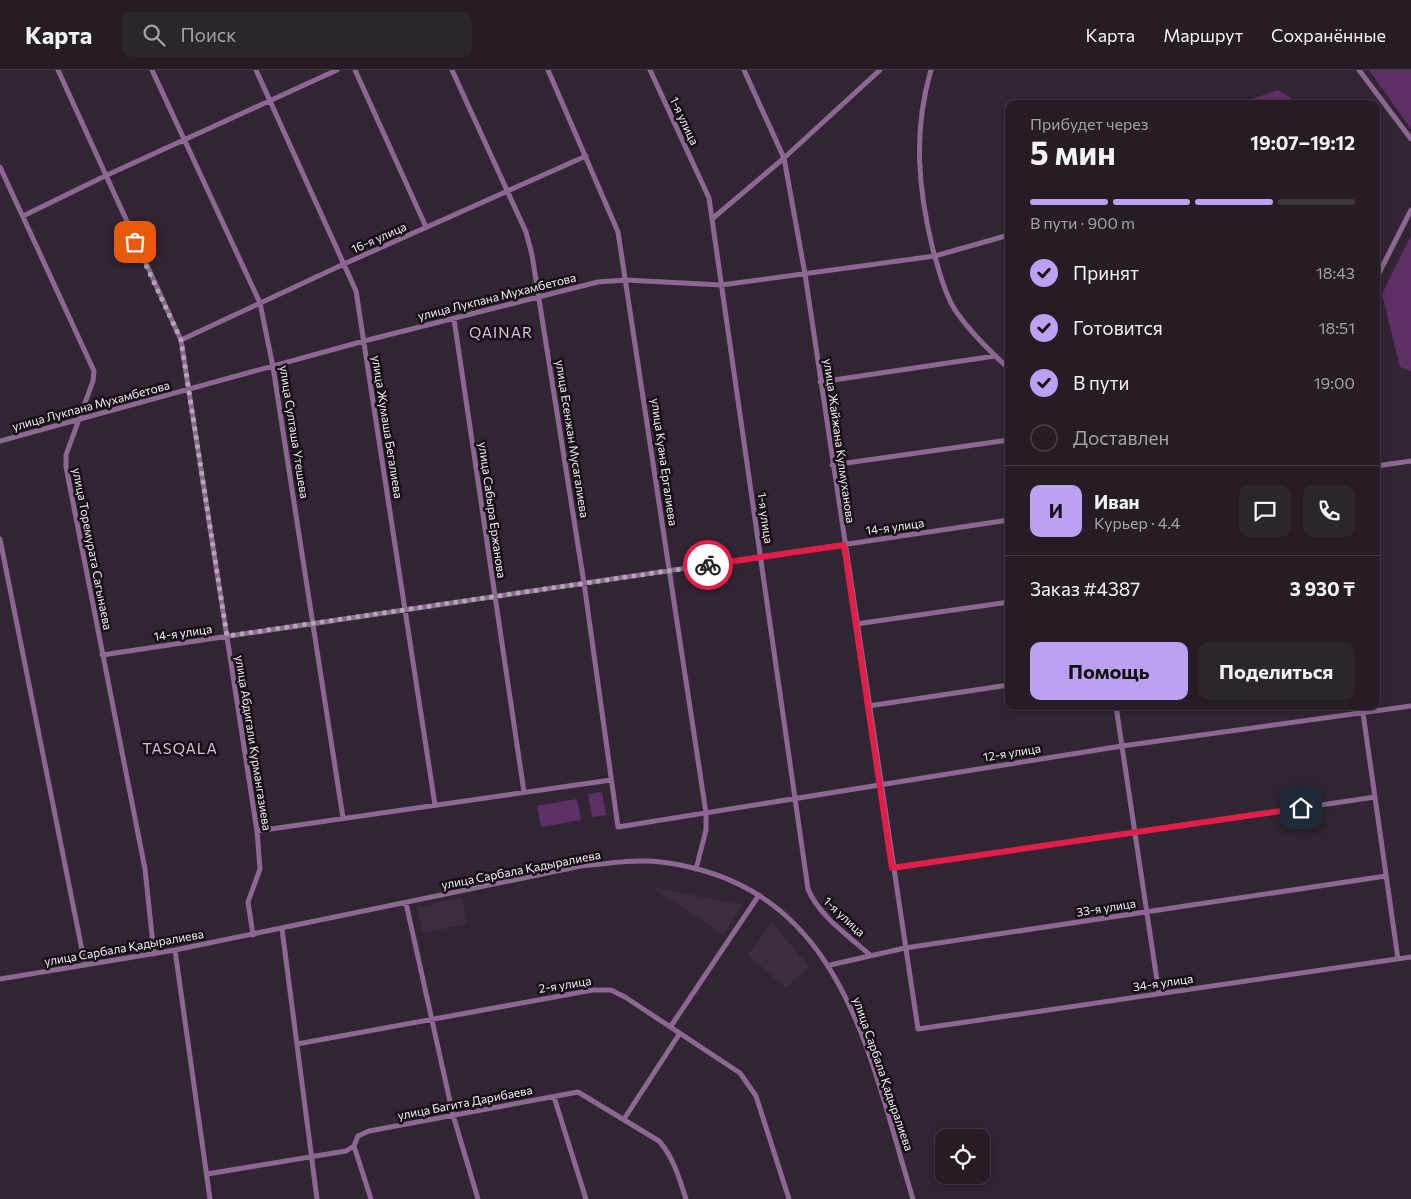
<!DOCTYPE html>
<html lang="ru">
<meta charset="utf-8">
<style>
:root{--surface:#251c26;--page:#2d252e;--text:#f1f3f6;--muted:#a3a1a7;--line:#423a43;--accent:#bca0f2}
body{margin:0;font-family:Commissioner,sans-serif;background:var(--page);color:var(--text);height:100vh;display:flex;flex-direction:column;font-size:19px;white-space:nowrap}
*{box-sizing:border-box;margin:0}
p{font-size:16px;color:var(--muted)}
.icon{flex:none;width:28px;height:28px;fill:none;stroke:currentColor;stroke-width:2;stroke-linecap:round;stroke-linejoin:round}
.map{position:relative;flex:1;overflow:hidden}
.panel{position:absolute;left:1005px;top:30px;width:375px;height:610px;display:flex;flex-direction:column;background:var(--surface);border-radius:10px;box-shadow:0 2px 8px #0003,0 0 0 1px var(--line)}
.panel>*{flex:none}
.buttons{position:absolute;left:935px;top:1059px;display:grid;gap:10px}
.buttons a{display:grid;place-items:center;width:55px;height:55px;border-radius:10px;background:var(--surface);box-shadow:0 2px 8px #0003,0 0 0 1px var(--line);font-size:25px}
.pin{position:absolute;display:grid;place-items:center;width:42px;height:42px;color:#fff;margin:-21px;border-radius:10px;box-shadow:0 2px 8px #0006}
.courier{position:absolute;display:grid;place-items:center;width:50px;height:50px;margin:-25px;border:4px solid #e11d48;border-radius:50%;background:#fff;color:#222;box-shadow:0 1px 6px #0007}
.summary em{font-style:normal;font-weight:700}
.summary div{display:flex;flex-direction:column-reverse}
.summary{display:flex;align-items:center;justify-content:space-between;height:85px;padding:0 25px}
h1{font-size:32px;font-weight:700;line-height:38px}
.bar{display:grid;grid-template-columns:repeat(4,1fr);gap:8px 5px;align-content:center;height:60px;padding:0 25px}
.bar i{height:6px;border-radius:4px;background:var(--line)}
.bar .active{background:var(--accent)}
.bar p{grid-column:span 4}
.line{display:flex;align-items:center;gap:12px;padding:0 25px;border-top:1px solid var(--line)}
.line div{flex:1}
.round{display:grid;place-items:center;flex:none;width:52px;height:52px;border-radius:10px;background:var(--page)}
ol{padding:0 25px;list-style:none}
li{display:flex;align-items:center;gap:15px;height:55px}
li p{margin-inline-start:auto}
li .icon{padding:5px;border-radius:50%;background:var(--accent);color:#111;stroke-width:4}
li:last-child{color:var(--muted)}
li i{width:28px;height:28px;border:2px solid var(--line);border-radius:50%}
.cta{display:flex;gap:10px;margin-top:auto;padding:10px 25px}
.cta a{flex:1;height:58px;border-radius:10px;background:var(--accent);color:#111;font-size:20px;font-weight:700;line-height:58px;text-align:center}
.cta a+a{background:var(--page);color:var(--text)}
header{display:flex;align-items:center;gap:30px;box-sizing:border-box;height:70px;padding:0 25px;background:var(--surface);border-bottom:1px solid var(--line)}
header strong{font-size:24px}
nav{display:flex;gap:28px;margin-inline-start:auto;font-size:18px}
.search{width:350px;height:45px;background:var(--page);display:flex;align-items:center;gap:12px;box-sizing:border-box;padding:0 18px;border-radius:10px;color:var(--muted);font-size:19px}
.map>svg:first-child{display:block}
.built{fill:#3d2c3f}
.green{fill:#5e2f66}
.lines{fill:none;stroke-linecap:round;stroke-linejoin:round}
.minor{stroke:#8b6791;stroke-width:5}
.done{stroke:#b0a7b2;stroke-width:5;stroke-dasharray:0 9}
.route{stroke:#e11d48;stroke-width:6}
.labels{text-anchor:middle;stroke-width:5;stroke-linejoin:round;paint-order:stroke}
.street-label{font-size:12px;fill:#f5edf6;stroke:#161016}
.quarter-label{font-size:15px;letter-spacing:1px;fill:#d4c4d6;stroke:#161016}
</style>
<header>
<strong>Карта</strong>
<div class="search"><svg class="icon" aria-label="search" viewBox="0 0 24 24"><circle cx="10" cy="10" r="6"/><path d="M15 15l6 6"/></svg>Поиск</div>
<nav><a>Карта</a><a>Маршрут</a><a>Сохранённые</a></nav>
</header>
<div class="map">
<svg width="1411" height="1129" viewBox="0 0 1411 1129">
<rect width="100%" height="100%" fill="#312533"/>
<!-- built -->
<path class="built" d="M 652,817 L 742,835 L 724,865 Z
M 462,828 L 467,854 L 423,863 L 417,837 Z
M 772,852 L 809,897 L 786,918 L 748,885 Z"/>
<!-- green -->
<path class="green" d="M 1369,0 L 1411,0 L 1411,59 Z
M 1278,20 L 1300,34 L 1238,34 Z
M 1411,166 L 1411,301 L 1400,297 L 1382,224 Z
M 602,722 L 606,745 L 592,747 L 588,724 Z
M 577,729 L 581,750 L 541,757 L 537,736 Z"/>
<g class="lines">
<!-- minor -->
<path class="minor" d="M 58,0 L 181,270 L 257,761 L 260,799 L 248,832 L 253,865
M 152,0 L 260,233 L 273,297 L 343,748
M 256,0 L 356,221 L 435,735
M 355,0 L 426,157
M 452,0 L 526,162 L 532,185 L 584,513 L 618,757 L 1122,676 L 1411,636
M 548,0 L 618,162 L 706,743 L 706,760 L 696,799
M 650,0 L 709,128 L 808,819 C 819,846 848,865 870,885
M 744,0 L 784,88 L 805,204 L 918,959 L 1411,887
M 931,0 C 913,61 918,119 933,180 C 939,200 944,222 955,240 C 970,262 990,281 1009,299
M 1359,0 L 1411,69
M 0,97 L 94,301 L 93,311 L 66,385 L 66,397 L 145,799 L 154,884
M 23,146 L 105,106 L 337,0
M 712,149 L 784,88 L 880,0
M 1376,209 L 1411,140
M 454,249 L 524,722
M 181,270 L 344,194 L 586,86
M 820,312 L 995,286
M 0,371 L 364,271 L 598,212 L 626,210 L 721,215 L 935,186 L 1009,165
M 832,395 L 1009,370
M 1376,396 L 1411,391
M 0,469 L 85,895
M 856,554 L 1009,532
M 102,585 L 1009,450
M 868,636 L 1009,615
M 1116,636 L 1159,924
M 1362,636 L 1398,889
M 257,761 L 611,710
M 892,798 L 1375,727
M 406,833 L 453,1045 L 478,1129
M 282,859 L 317,1129
M 175,880 L 210,1129
M 830,895 L 905,878 L 1386,806
M 0,909 L 175,880 L 581,796 C 608,794 634,789 661,792 C 844,815 868,983 913,1129
M 671,956 L 759,825
M 297,974 L 593,920 L 611,920 L 625,927 L 740,1003 L 756,1026 L 789,1129
M 554,1027 L 586,1129
M 624,1049 L 680,963
M 354,1076 L 371,1129
M 207,1104 L 346,1081 L 354,1076 L 358,1066 L 369,1061 L 578,1022 L 659,1071 C 674,1088 679,1108 686,1129"/>
</g>
<g class="lines">
<!-- done -->
<path class="done" d="M 135,172 L 181,270 L 227,566 L 708,495"/>
<!-- route -->
<path class="route" d="M 708,495 L 844,475 L 892,798 L 1301,738"/>
</g>
<g class="labels">
<!-- street labels -->
<g class="street-label">
<text transform="translate(684 51) rotate(65)" y="4">1-я улица</text>
<text transform="translate(379 168) rotate(-24)" y="4">16-я улица</text>
<text transform="translate(497 227) rotate(-14)" y="4">улица Лукпана Мухамбетова</text>
<text transform="translate(91 336) rotate(-15)" y="4">улица Лукпана Мухамбетова</text>
<text transform="translate(387 357) rotate(81)" y="4">улица Жумаша Бегалиева</text>
<text transform="translate(294 362) rotate(81)" y="4">улица Султаша Утешева</text>
<text transform="translate(572 369) rotate(81)" y="4">улица Есенжан Мусагалиева</text>
<text transform="translate(839 371) rotate(82)" y="4">улица Жайжана Кулмуханова</text>
<text transform="translate(664 392) rotate(82)" y="4">улица Куана Ергалиева</text>
<text transform="translate(492 440) rotate(82)" y="4">улица Сабыра Ержанова</text>
<text transform="translate(765 448) rotate(82)" y="4">1-я улица</text>
<text transform="translate(895 457) rotate(-8)" y="4">14-я улица</text>
<text transform="translate(92 479) rotate(79)" y="4">улица Торемурата Сагынаева</text>
<text transform="translate(183 563) rotate(-8)" y="4">14-я улица</text>
<text transform="translate(253 673) rotate(81)" y="4">улица Абдигали Курмангазиева</text>
<text transform="translate(1012 683) rotate(-9)" y="4">12-я улица</text>
<text transform="translate(521 800) rotate(-11)" y="4">улица Сарбала Қадыралиева</text>
<text transform="translate(1106 838) rotate(-9)" y="4">33-я улица</text>
<text transform="translate(844 847) rotate(43)" y="4">1-я улица</text>
<text transform="translate(124 878) rotate(-10)" y="4">улица Сарбала Қадыралиева</text>
<text transform="translate(1163 913) rotate(-8)" y="4">34-я улица</text>
<text transform="translate(565 915) rotate(-9)" y="4">2-я улица</text>
<text transform="translate(883 1004) rotate(71)" y="4">улица Сарбала Қадыралиева</text>
<text transform="translate(465 1033) rotate(-11)" y="4">улица Багита Дарибаева</text>
</g>
<!-- quarter labels -->
<g class="quarter-label">
<text x="501" y="268">QAINAR</text>
<text x="180" y="684">TASQALA</text>
</g>
</g>
</svg>
<div class="buttons">
<a><svg class="icon" aria-label="locate" viewBox="0 0 24 24"><circle cx="12" cy="12" r="6"/><path d="M12 2v4M12 18v4M2 12h4M18 12h4"/></svg></a>
</div>
<div class="pin" style="left:135px;top:172px;background:#ea580c"><svg class="icon" aria-label="bag" viewBox="0 0 24 24"><path d="M5 8h14l-1 12H6zM9 8a3 3 0 0 1 6 0"/></svg></div>
<div class="pin" style="left:1301px;top:738px;background:#1f2937"><svg class="icon" aria-label="home" viewBox="0 0 24 24"><path d="M3 11l9-7 9 7M6 9v11h12V9"/></svg></div>
<div class="courier" style="left:708px;top:495px"><svg class="icon" aria-label="bike" viewBox="0 0 24 24"><circle cx="6" cy="16" r="4"/><circle cx="18" cy="16" r="4"/><path d="M6 16l4-8h5l3 8M10 8l3 8H6M13 5h3"/></svg></div>
<section class="panel">
<div class="summary"><div><h1>5 мин</h1><p>Прибудет через</p></div><em>19:07–19:12</em></div>
<div class="bar"><i class="active"></i><i class="active"></i><i class="active"></i><i></i><p>В пути · 900 m</p></div>
<ol>
<li><svg class="icon" aria-label="check" viewBox="0 0 24 24"><path d="M5 12l5 5 9-10"/></svg>Принят<p>18:43</p></li>
<li><svg class="icon" aria-label="check" viewBox="0 0 24 24"><path d="M5 12l5 5 9-10"/></svg>Готовится<p>18:51</p></li>
<li><svg class="icon" aria-label="check" viewBox="0 0 24 24"><path d="M5 12l5 5 9-10"/></svg>В пути<p>19:00</p></li>
<li><i></i>Доставлен</li>
</ol>
<div class="line" style="height:90px"><b class="round" style="background:var(--accent);color:#111">И</b><div><b>Иван</b><p>Курьер · 4.4</p></div><a class="round"><svg class="icon" aria-label="chat" viewBox="0 0 24 24"><path d="M4 5h16v11H9l-5 4z"/></svg></a><a class="round"><svg class="icon" aria-label="phone" viewBox="0 0 24 24"><path d="M5 4h4l2 5-3 2q2 4 5 5l2-3 5 2v4C11 20 4 13 5 4z"/></svg></a></div>
<div class="line" style="height:65px"><div>Заказ #4387</div><b>3 930 ₸</b></div>
<div class="cta"><a>Помощь</a><a>Поделиться</a></div>
</section>
</div>
